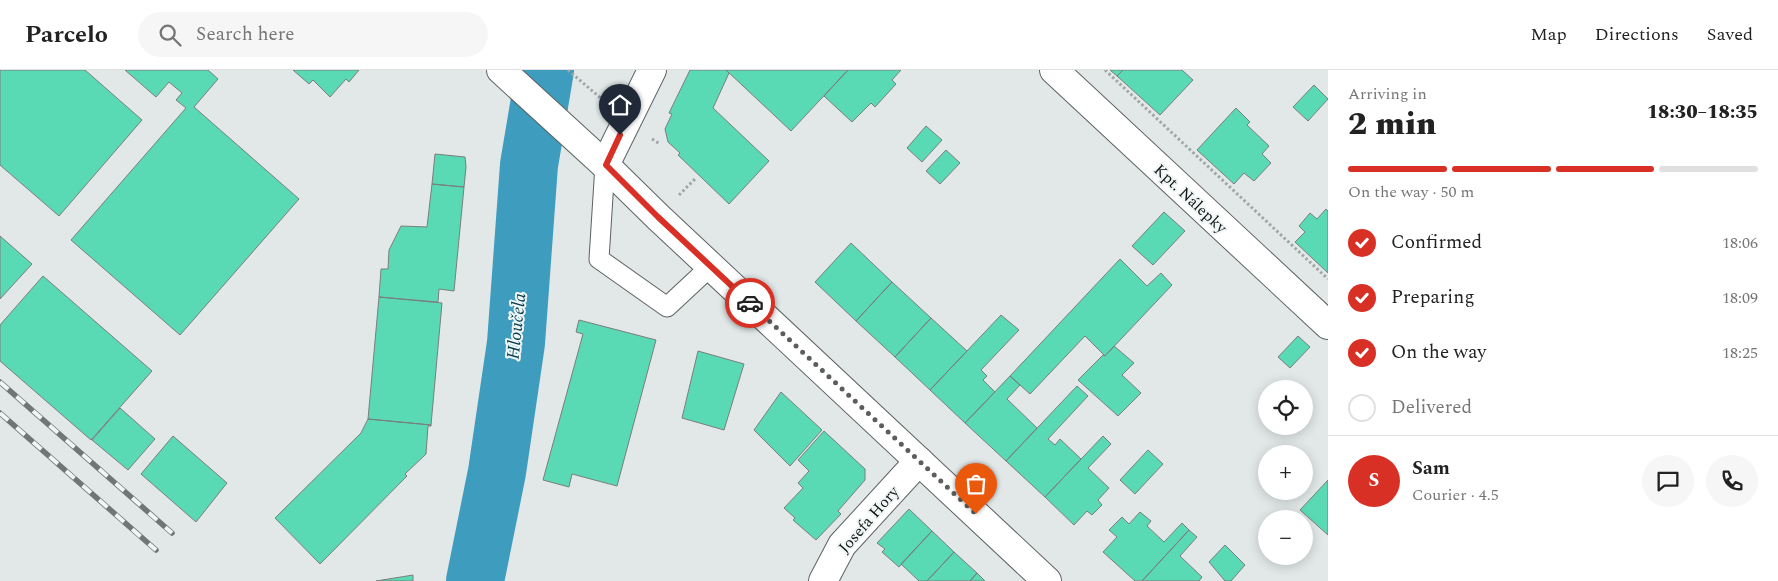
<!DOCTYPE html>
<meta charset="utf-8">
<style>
:root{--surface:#fff;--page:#f6f6f6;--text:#222;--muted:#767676;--line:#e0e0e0;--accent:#d93025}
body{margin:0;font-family:Spectral,serif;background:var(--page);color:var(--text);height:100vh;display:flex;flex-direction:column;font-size:19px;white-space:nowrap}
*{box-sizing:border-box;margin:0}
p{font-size:16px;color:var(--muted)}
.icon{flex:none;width:28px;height:28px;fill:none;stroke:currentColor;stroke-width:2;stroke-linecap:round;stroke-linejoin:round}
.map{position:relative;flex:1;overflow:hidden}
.details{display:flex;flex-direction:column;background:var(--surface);width:450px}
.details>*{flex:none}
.buttons{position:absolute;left:1258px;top:310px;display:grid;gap:10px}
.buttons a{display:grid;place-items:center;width:55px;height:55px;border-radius:50%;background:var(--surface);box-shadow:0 2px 12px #0003;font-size:25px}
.pin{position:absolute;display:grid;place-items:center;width:42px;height:42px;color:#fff;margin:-51px -21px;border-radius:50% 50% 50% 0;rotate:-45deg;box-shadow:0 0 5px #0007}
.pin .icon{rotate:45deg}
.courier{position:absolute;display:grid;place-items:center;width:50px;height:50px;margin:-25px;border:4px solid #d93025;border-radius:50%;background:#fff;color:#222;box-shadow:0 1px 6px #0007}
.overview em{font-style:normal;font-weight:800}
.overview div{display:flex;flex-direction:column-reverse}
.overview{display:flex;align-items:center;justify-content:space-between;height:85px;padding:0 20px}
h1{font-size:32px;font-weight:800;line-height:38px}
.bar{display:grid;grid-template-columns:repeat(4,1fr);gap:8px 5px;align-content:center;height:60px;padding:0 20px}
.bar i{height:6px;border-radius:4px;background:var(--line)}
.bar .current{background:var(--accent)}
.bar p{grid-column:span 4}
.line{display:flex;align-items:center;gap:12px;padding:0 20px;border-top:1px solid var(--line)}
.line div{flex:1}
.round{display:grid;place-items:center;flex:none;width:52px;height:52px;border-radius:26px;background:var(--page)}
ol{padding:0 20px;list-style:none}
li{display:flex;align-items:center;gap:15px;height:55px}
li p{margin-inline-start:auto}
li .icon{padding:5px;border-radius:50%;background:var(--accent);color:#fff;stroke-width:4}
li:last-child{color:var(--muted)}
li i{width:28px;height:28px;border:2px solid var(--line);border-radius:50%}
header{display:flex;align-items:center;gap:30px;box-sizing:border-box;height:70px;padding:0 25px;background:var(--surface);border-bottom:1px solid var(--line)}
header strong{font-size:24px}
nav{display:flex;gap:28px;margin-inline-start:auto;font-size:18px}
.search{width:350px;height:45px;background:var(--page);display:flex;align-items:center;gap:12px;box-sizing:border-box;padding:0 18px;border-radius:28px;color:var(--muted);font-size:19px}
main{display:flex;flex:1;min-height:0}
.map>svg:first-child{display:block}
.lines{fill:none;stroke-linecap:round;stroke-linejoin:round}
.river{stroke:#3e9cbf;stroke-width:58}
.building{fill:#5adab4;stroke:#797e7c}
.lane-casing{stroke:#5d6261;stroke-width:21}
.street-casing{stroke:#5d6261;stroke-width:30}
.secondary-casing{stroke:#5d6261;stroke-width:30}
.path{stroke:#a0a5a5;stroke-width:3;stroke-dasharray:2.5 2.5;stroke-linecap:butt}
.lane{stroke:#fff;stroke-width:19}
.street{stroke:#fff;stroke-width:28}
.secondary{stroke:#fff;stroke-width:28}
.rail-casing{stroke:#717575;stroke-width:5.5}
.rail{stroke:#f0f6f5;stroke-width:4;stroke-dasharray:11;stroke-linecap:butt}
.done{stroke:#5b5e5e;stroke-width:5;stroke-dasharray:0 9}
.route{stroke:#d93025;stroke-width:6}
.labels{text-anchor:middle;stroke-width:4;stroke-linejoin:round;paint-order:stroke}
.street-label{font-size:16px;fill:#121414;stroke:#f0f6f5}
.water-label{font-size:18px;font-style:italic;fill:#003a4c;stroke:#f0f6f5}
</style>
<header>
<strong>Parcelo</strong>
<div class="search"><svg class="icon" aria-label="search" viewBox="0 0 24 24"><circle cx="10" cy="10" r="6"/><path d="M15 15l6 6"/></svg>Search here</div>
<nav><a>Map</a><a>Directions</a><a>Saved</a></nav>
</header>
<main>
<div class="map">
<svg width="1328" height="511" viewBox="0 0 1328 511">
<rect width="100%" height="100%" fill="#e2e8e8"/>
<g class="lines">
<!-- river -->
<path class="river" d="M 475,511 L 497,402 L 516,273 L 529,95 L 545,0"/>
</g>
<!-- building -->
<path class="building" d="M 0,0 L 85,0 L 142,50 L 59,146 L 0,95 Z
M 125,0 L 208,0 L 218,9 L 194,37 L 299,129 L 180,265 L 71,170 L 186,38 L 176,30 L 182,23 L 169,12 L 156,27 Z
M 293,0 L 359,0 L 349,12 L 346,9 L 330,27 L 313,10 L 309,14 Z
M 690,0 L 726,0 L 729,3 L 713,38 L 769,91 L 729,134 L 678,85 L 680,83 L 668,72 L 665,59 L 672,44 L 669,43 Z
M 726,0 L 848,0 L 791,61 Z
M 848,0 L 901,0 L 892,10 L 896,14 L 875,37 L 871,33 L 852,52 L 824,26 Z
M 1110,0 L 1123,0 L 1117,6 Z
M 1123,0 L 1182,0 L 1193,10 L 1160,45 L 1117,6 Z
M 1314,15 L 1328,29 L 1308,51 L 1293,37 Z
M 1236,38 L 1250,52 L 1247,55 L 1269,76 L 1262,84 L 1271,93 L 1254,111 L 1244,103 L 1234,114 L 1197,80 Z
M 926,56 L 942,70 L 922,92 L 907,78 Z
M 946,80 L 960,93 L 940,114 L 926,101 Z
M 435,84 L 465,87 L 466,97 L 464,117 L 432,114 Z
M 432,114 L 464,117 L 454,221 L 439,219 L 438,232 L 379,227 L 381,199 L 388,199 L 389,180 L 401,156 L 427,157 Z
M 1326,139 L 1328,141 L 1328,203 L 1295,172 L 1305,162 L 1299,156 L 1310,143 L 1317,149 Z
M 1164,142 L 1185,161 L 1153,195 L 1132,176 Z
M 0,166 L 32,194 L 0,229 Z
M 851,173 L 892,212 L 856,251 L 815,212 Z
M 1120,189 L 1147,216 L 1161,203 L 1172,215 L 1105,286 L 1085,266 L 1030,324 L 1010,306 Z
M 43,206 L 152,301 L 91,370 L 0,291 L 0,255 Z
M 892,212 L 931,248 L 895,287 L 856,251 Z
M 379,227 L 442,233 L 431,355 L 368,349 Z
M 1001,245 L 1019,260 L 981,300 L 987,306 L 983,310 L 995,322 L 965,353 L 930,320 Z
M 931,248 L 967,281 L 930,320 L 895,287 Z
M 579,250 L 656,270 L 617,416 L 572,404 L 569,417 L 543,410 L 583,264 L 576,262 Z
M 1298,266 L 1310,277 L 1290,298 L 1278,287 Z
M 1114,276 L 1134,293 L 1122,305 L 1141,323 L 1118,346 L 1078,310 L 1103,285 L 1105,286 Z
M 698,281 L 744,294 L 724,360 L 682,348 Z
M 1010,306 L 1020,315 L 1007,329 L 1037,358 L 1006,391 L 965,353 Z
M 1077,316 L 1088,326 L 1048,369 L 1055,375 L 1060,369 L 1081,389 L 1045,427 L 1006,391 Z
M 781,322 L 822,360 L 790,396 L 754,360 Z
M 120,338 L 155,369 L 128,400 L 92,370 Z
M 368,349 L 431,355 L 431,356 L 428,356 L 426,384 L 405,404 L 407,406 L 320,494 L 275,448 L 361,363 Z
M 824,361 L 865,399 L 865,410 L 838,441 L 841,444 L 816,470 L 793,450 L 795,448 L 784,438 L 803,418 L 798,413 L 809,401 L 798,390 Z
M 173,366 L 227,413 L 196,452 L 141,404 Z
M 1103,366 L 1111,374 L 1088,398 L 1109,418 L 1098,430 L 1102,435 L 1092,445 L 1087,441 L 1074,455 L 1045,427 Z
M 1148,380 L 1163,394 L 1135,424 L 1120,410 Z
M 1328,410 L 1328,465 L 1300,440 Z
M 909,439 L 932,461 L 899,497 L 882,482 L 885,479 L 877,473 Z
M 1140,442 L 1151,451 L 1147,456 L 1164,472 L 1182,453 L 1189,460 L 1142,511 L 1135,511 L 1103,482 L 1117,467 L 1109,460 L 1122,447 L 1129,454 Z
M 1189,460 L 1197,467 L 1180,486 L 1202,507 L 1199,511 L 1142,511 Z
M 932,461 L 954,482 L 927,511 L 919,511 L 901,494 Z
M 1225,475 L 1245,495 L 1231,511 L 1225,511 L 1209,492 Z
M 954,482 L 977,503 L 970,511 L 927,511 Z
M 977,503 L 985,511 L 970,511 Z
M 413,505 L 413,511 L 376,511 Z"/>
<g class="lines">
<defs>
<path id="lane" d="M 605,95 L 599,189 L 667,237 L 711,196"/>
<path id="street" d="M 1054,0 L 1328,255
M 605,95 L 652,0
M 823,511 L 842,475 L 919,391"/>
<path id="secondary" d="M 501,0 L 605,95 L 658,147 L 1047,511"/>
</defs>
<!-- lane casing -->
<use href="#lane" class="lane-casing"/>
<!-- street casing -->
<use href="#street" class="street-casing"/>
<!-- secondary casing -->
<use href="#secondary" class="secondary-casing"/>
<!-- path -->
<path class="path" d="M 568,0 L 604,31
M 1105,0 L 1328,209
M 652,69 L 660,74
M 679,125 L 696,108"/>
<!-- lane -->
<use href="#lane" class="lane"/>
<!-- street -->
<use href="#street" class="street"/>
<!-- secondary -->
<use href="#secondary" class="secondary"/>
<defs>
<path id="rail" d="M 0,312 L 172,463
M 0,343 L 156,480"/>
</defs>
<!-- rail casing -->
<use href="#rail" class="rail-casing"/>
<!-- rail -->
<use href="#rail" class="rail"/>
</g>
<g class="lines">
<!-- done -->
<path class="done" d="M 750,233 L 976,444"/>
<!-- route -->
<path class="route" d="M 620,65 L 606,95 L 658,147 L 750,233"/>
</g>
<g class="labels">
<!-- street labels -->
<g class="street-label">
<text transform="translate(1191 128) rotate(43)" y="6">Kpt. Nálepky</text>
<text transform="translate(868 449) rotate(-49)" y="6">Josefa Hory</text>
</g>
<!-- water labels -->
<g class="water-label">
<text transform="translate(516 256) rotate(-84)" y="6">Hloučela</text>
</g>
</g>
</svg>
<div class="buttons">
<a><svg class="icon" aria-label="locate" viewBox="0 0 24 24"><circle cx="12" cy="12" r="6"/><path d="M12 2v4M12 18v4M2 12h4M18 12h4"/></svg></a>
<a>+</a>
<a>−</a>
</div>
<div class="pin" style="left:976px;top:444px;background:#ea580c"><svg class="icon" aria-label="bag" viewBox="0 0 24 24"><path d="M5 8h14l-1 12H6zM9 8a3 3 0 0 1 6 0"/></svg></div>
<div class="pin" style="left:620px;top:65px;background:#1f2937"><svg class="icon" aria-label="home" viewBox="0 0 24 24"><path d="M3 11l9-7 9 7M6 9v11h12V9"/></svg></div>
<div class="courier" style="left:750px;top:233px"><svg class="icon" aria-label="car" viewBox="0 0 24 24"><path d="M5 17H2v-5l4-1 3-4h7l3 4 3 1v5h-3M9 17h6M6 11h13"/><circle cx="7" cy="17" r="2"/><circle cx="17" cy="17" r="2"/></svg></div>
</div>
<section class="details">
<div class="overview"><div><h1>2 min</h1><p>Arriving in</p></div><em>18:30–18:35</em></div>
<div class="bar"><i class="current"></i><i class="current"></i><i class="current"></i><i></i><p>On the way · 50 m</p></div>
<ol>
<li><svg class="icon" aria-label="check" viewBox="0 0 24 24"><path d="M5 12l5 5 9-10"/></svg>Confirmed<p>18:06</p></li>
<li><svg class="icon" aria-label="check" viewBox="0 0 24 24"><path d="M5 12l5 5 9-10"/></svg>Preparing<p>18:09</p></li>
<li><svg class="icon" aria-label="check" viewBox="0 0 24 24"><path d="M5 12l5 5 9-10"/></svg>On the way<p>18:25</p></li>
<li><i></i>Delivered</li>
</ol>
<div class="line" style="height:90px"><b class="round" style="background:var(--accent);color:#fff">S</b><div><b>Sam</b><p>Courier · 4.5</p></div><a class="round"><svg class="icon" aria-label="chat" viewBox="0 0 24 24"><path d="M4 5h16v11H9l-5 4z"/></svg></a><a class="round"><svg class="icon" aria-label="phone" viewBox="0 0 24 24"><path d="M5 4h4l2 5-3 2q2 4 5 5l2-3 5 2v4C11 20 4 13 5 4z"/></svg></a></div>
</section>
</main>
